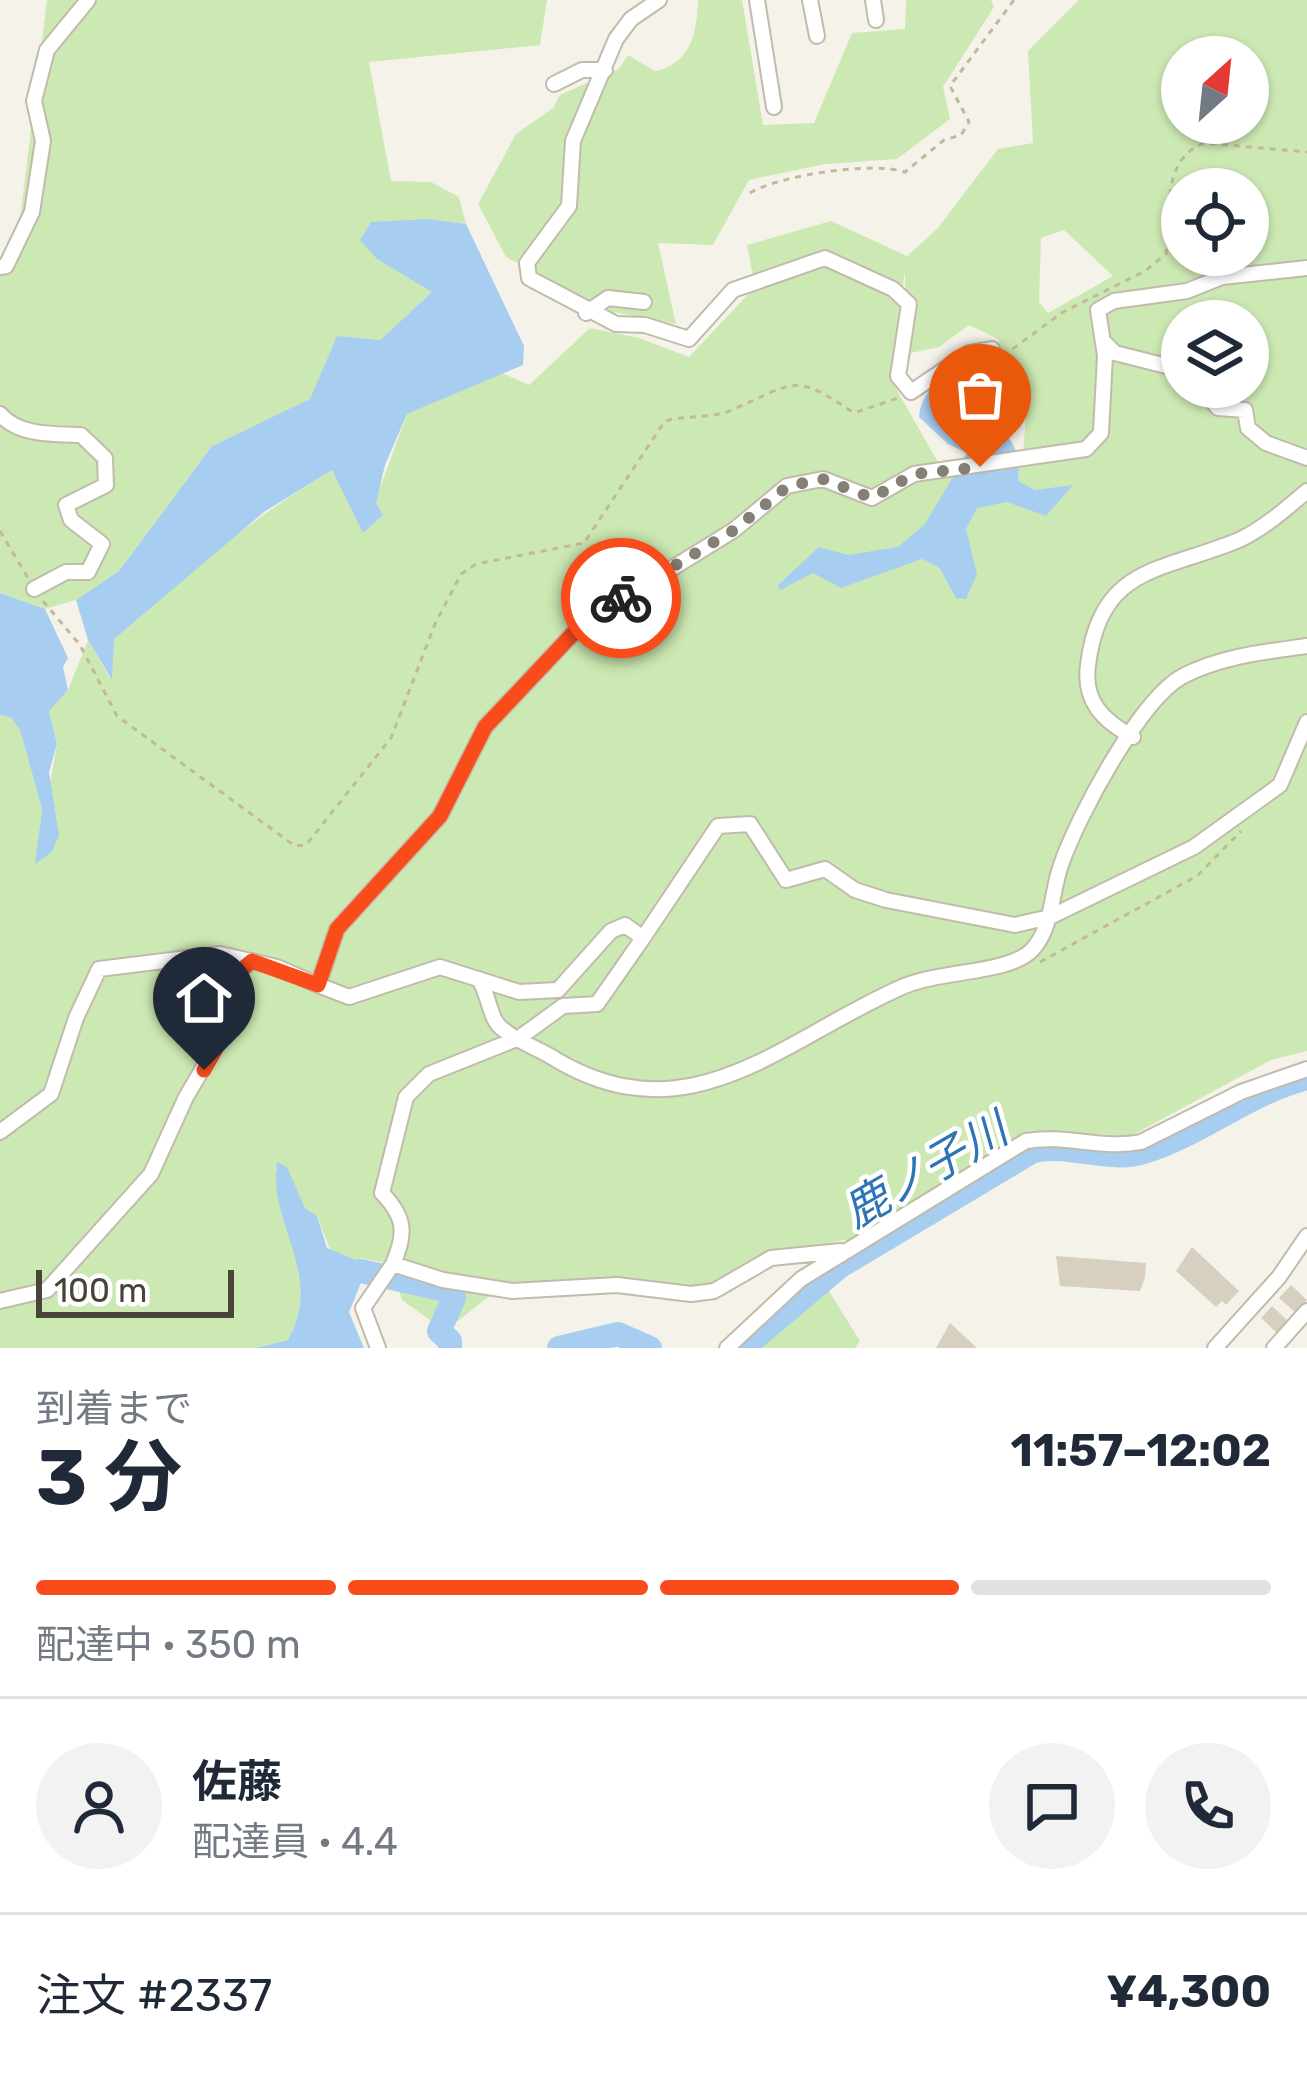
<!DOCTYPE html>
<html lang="ja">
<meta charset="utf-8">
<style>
:root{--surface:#fff;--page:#f2f2f3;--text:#1f2937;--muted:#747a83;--line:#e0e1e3;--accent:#fa4b1b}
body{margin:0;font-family:Rubik,"Noto Sans JP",sans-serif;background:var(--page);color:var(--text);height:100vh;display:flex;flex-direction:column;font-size:45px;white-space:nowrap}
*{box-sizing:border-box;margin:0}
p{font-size:39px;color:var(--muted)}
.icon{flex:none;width:66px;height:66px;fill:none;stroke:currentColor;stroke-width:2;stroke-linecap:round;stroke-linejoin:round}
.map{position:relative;height:1348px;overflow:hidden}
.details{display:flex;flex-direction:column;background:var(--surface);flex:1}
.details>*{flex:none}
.needle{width:78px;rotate:27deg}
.tools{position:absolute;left:1161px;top:36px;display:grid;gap:24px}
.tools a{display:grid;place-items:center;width:108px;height:108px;border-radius:50%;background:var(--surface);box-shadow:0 3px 9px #0004;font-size:60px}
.scale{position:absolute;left:36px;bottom:30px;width:198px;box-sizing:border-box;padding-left:12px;border:6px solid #494338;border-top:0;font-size:33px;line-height:42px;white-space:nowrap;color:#494338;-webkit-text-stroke:9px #fff;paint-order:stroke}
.pin{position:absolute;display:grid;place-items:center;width:102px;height:102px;color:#fff;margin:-123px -51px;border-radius:50% 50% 50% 0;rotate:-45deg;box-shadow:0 0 12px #0007}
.pin .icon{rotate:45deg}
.courier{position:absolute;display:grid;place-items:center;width:120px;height:120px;margin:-60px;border:9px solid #fa4b1b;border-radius:50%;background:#fff;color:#222;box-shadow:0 3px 15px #0007}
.overview em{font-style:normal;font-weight:700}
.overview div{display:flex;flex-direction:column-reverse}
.overview{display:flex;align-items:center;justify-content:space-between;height:204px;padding:0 36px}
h1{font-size:78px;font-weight:700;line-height:90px}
.bar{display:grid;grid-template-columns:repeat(4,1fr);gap:18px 12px;align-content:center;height:144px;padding:0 36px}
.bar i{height:15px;border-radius:9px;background:var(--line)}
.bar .on{background:var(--accent)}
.bar p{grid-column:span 4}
.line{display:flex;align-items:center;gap:30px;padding:0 36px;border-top:3px solid var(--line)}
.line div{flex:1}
.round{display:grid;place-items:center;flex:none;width:126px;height:126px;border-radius:63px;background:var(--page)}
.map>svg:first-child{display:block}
.green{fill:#cde9b3;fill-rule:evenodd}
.water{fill:#a7cef1}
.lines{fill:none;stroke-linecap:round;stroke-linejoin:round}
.river{stroke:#a7cef1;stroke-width:24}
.building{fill:#d7cfbf}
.minor-casing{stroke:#c1bbac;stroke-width:18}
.path{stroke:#c2b89d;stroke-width:3;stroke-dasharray:6 6;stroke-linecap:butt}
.minor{stroke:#fff;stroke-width:14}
.done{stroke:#858076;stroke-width:12;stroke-dasharray:0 21.6}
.route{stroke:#fa4b1b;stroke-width:15}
.labels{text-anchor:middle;stroke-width:9;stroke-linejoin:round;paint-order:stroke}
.water-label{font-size:45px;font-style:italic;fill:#2f74b6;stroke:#fff}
</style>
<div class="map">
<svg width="1307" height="1348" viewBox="0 0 1307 1348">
<rect width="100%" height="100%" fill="#f5f2ea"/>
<!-- green -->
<path class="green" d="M 47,0 L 547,0 L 540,45 L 369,62 L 391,181 L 431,182 L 459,197 L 466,224 L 429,219 L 377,259 L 433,291 L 380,340 L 337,337 L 311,399 L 212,446 L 119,571 L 76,600 L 45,609 L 0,593 L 0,257 L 18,236 Z
M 698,0 L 742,0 L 763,125 L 814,123 L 852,33 L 905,29 L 906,0 L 991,0 L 994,7 L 943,87 L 950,119 L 897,159 L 825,164 L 749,180 L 713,245 L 658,243 L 676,324 L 613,312 L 506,257 L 478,204 L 516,134 L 553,108 L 560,95 L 619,69 L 628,55 L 655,71 C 691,64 697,32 698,0 Z
M 1079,0 L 1307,0 L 1307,1051 L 1271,1060 L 1131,1136 L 1036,1131 L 854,1238 L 762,1257 L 714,1286 L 501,1287 L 445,1331 L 402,1300 L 391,1264 L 360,1258 L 360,1266 L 331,1252 L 317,1216 L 305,1208 L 275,1167 C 286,1223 318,1286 288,1340 L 256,1348 L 0,1348 L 0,715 L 12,716 L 20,730 L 42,809 L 36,864 L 57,744 L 49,710 L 68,690 L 88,640 L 110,678 L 114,639 C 181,575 253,518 332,470 L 364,532 L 407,414 L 502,373 L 529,385 L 590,328 L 639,338 L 689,357 L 755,287 L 747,245 L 831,221 L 907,256 L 937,229 L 998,149 L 1033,143 L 1028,51 ZM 1182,57 L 1248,57 L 1248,123 L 1182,123 ZM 1182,189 L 1248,189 L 1248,255 L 1182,255 ZM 1064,230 L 1113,276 L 1048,313 L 1039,302 L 1041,238 ZM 905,270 L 906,354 L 939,347 L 969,325 L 998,339 L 1004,376 L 997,415 L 1008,430 L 1027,404 L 1023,452 L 938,462 L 895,387 L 894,352 ZM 1182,321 L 1248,321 L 1248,387 L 1182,387 Z
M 827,1288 L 860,1341 L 855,1348 L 747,1348 Z"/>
<!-- water -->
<path class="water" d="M 429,219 L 466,224 L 524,346 L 523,365 L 407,414 L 385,465 L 376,503 L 383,515 L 363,533 L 332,470 L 264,512 L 114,639 L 112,680 L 88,640 L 76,600 L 119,571 L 212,446 L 310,399 L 337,336 L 380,340 L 432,292 L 377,259 L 360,240 L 371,222 Z
M 997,353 L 1004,359 C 1004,377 992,402 998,418 C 1010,447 1021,442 1018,481 L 1035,490 L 1073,485 L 1046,516 L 1007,502 L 977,508 L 966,529 L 977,574 L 966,599 L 956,598 L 939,567 L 922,559 L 841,588 L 813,573 L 780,590 L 778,585 L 819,547 L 848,555 L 898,547 L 925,524 L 967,453 L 948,444 L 919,417 C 923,378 964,366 997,353 Z
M 0,593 L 45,609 L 68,658 L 63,667 L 68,690 L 49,711 L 57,744 L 49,772 L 59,836 L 51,853 L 35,864 L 42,809 L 20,730 L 11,717 L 0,715 Z
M 277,1162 L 287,1167 L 305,1208 L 317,1216 L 327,1248 L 392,1275 L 391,1286 L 361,1283 L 349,1312 L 364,1348 L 256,1348 L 288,1340 C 325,1273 267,1223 277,1162 Z"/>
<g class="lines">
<!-- river -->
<path class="river" d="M 361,1271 L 450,1291 L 454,1298 L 439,1331 L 450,1341 L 450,1348
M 559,1348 L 618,1334 L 650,1348
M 743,1348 L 839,1267 L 1033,1151 C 1070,1143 1108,1163 1144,1152 C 1201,1135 1248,1093 1307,1078"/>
</g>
<!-- building -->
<path class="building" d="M 1192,1247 L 1239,1291 L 1226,1305 L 1222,1301 L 1216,1307 L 1176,1271 Z
M 1056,1256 L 1146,1263 L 1145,1277 L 1140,1291 L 1060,1286 Z
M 1291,1285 L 1307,1300 L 1296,1313 L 1279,1298 Z
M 1272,1306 L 1289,1322 L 1278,1334 L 1261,1318 Z
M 950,1323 L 977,1348 L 936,1348 Z"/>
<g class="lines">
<defs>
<path id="minor" d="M 659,0 L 631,19 L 616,39 L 573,141 L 569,206 L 527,263 L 529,278 L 616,324 L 645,325 L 689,339 L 733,290 L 825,258 L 893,289 L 909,304 L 898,376 L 911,392 L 969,353 L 992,349
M 757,0 L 774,107
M 810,0 L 817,36
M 873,0 L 876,20
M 554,84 L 582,70 L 605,70
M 0,267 L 6,266 L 32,212 L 43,141 L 34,101 L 47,50 L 88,0
M 586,313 L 608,298 L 644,302
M 1104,342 L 1115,353 L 1182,370
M 1201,387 L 1218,408 L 1245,410 L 1248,428 L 1266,443 L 1307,458
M 0,414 C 19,436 53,434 81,435 L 105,458 L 106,485 L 66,505 L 71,520 L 102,544 L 88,572 L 66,572 L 34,589
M 1133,737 C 1103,721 1083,701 1088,665 C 1100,565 1162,572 1239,540 C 1263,529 1287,508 1307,491
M 479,979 C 487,992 489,1010 496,1022 C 505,1036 535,1047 550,1056 C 688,1142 781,1040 902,987 C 940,970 1009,974 1032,950 C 1053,928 1051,892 1061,865 C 1077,818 1140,699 1183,676 C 1222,656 1264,652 1307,646
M 318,985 L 349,997 L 440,967 L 519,992 L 558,990 L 611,931 L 625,925 L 643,938 L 718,826 L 750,824 L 786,880 L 825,869 L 855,890 L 886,900 L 1015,925 L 1050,917 L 1194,847 L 1280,785 L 1307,722
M 0,1132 L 51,1094 L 76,1018 L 99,969 L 220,954 L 277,967 L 318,985 L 337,929 L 440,816 L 485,727 L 582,624 L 734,530 L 787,486 L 823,479 L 872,498 L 914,474 L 1086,449 L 1101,433 L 1105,356 L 1098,310 L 1114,301 L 1187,291 L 1222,277 L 1307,268
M 393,1264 C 406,1234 406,1218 382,1193 L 406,1097 L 429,1074 L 519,1038 L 563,1006 L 597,1004 L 643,938
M 0,1301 L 47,1290 L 151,1174 L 186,1097 L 226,1029 L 226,998 L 236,973 L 252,961
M 378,1348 L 363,1308 L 393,1264 L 443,1280 L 512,1291 L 617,1285 L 691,1294 L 714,1291 L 771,1258 L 841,1251
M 727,1348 L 801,1279 L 1026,1141 C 1065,1134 1103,1150 1141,1142 L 1241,1092 L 1307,1069
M 1215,1348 L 1279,1277 L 1307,1236
M 1274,1348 L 1307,1311"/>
</defs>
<!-- minor casing -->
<use href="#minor" class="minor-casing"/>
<!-- path -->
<path class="path" d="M 750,193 C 780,175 874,161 905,172 L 944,140 L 961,135 L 969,122 L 950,86 L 1014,0
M 1003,356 L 1063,312 L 1145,271 L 1166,254 C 1171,215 1160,160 1204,143 L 1307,152
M 0,531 L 28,578
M 43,601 L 80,645 L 117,716 L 295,846 L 306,845 L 391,738 L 435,624 L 461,574 L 476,564 L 584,543 L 665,421 C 687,415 710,419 732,410 C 794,383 793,371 854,413 L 898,398
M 1040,962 L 1197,876 L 1241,831"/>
<!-- minor -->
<use href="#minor" class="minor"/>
</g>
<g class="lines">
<!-- done -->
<path class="done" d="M 621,598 L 734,530 L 788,486 L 823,479 L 872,498 L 914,474 L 980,467"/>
<!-- route -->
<path class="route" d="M 204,1070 C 210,1058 219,1046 223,1034 C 235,1005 222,983 252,961 L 318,985 L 337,929 L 440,816 L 485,727 L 582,624 L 621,598"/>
</g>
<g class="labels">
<!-- water labels -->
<g class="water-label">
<text transform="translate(925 1170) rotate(-30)" y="16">鹿ノ子川</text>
</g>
</g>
</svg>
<div class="tools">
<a><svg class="needle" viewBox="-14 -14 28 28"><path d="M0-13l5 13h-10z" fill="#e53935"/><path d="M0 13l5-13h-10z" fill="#747a83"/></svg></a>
<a><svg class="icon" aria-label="locate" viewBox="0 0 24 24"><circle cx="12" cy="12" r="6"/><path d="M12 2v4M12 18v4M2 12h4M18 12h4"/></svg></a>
<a><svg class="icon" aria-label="layers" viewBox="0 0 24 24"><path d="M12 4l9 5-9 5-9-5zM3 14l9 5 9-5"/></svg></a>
</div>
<div class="scale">100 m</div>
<div class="pin" style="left:980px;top:467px;background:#ea580c"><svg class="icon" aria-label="bag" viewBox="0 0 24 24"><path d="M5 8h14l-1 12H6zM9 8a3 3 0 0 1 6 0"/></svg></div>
<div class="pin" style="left:204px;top:1070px;background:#1f2937"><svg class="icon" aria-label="home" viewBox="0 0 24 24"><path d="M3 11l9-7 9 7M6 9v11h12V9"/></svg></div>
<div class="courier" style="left:621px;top:598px"><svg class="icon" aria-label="bike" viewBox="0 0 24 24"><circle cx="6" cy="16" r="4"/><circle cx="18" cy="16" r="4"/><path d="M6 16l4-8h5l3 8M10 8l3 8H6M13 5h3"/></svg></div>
</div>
<section class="details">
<div class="overview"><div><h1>3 分</h1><p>到着まで</p></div><em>11:57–12:02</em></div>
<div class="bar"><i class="on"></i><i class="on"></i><i class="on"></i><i></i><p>配達中 · 350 m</p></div>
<div class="line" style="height:216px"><a class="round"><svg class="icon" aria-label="person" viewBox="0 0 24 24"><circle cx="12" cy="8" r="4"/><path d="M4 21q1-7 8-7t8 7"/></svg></a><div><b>佐藤</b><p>配達員 · 4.4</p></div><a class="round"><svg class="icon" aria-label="chat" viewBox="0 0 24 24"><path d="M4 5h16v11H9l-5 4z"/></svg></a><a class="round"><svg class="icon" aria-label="phone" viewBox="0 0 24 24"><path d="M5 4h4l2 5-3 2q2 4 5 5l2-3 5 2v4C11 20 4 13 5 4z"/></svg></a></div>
<div class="line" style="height:156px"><div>注文 #2337</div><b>¥4,300</b></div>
</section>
